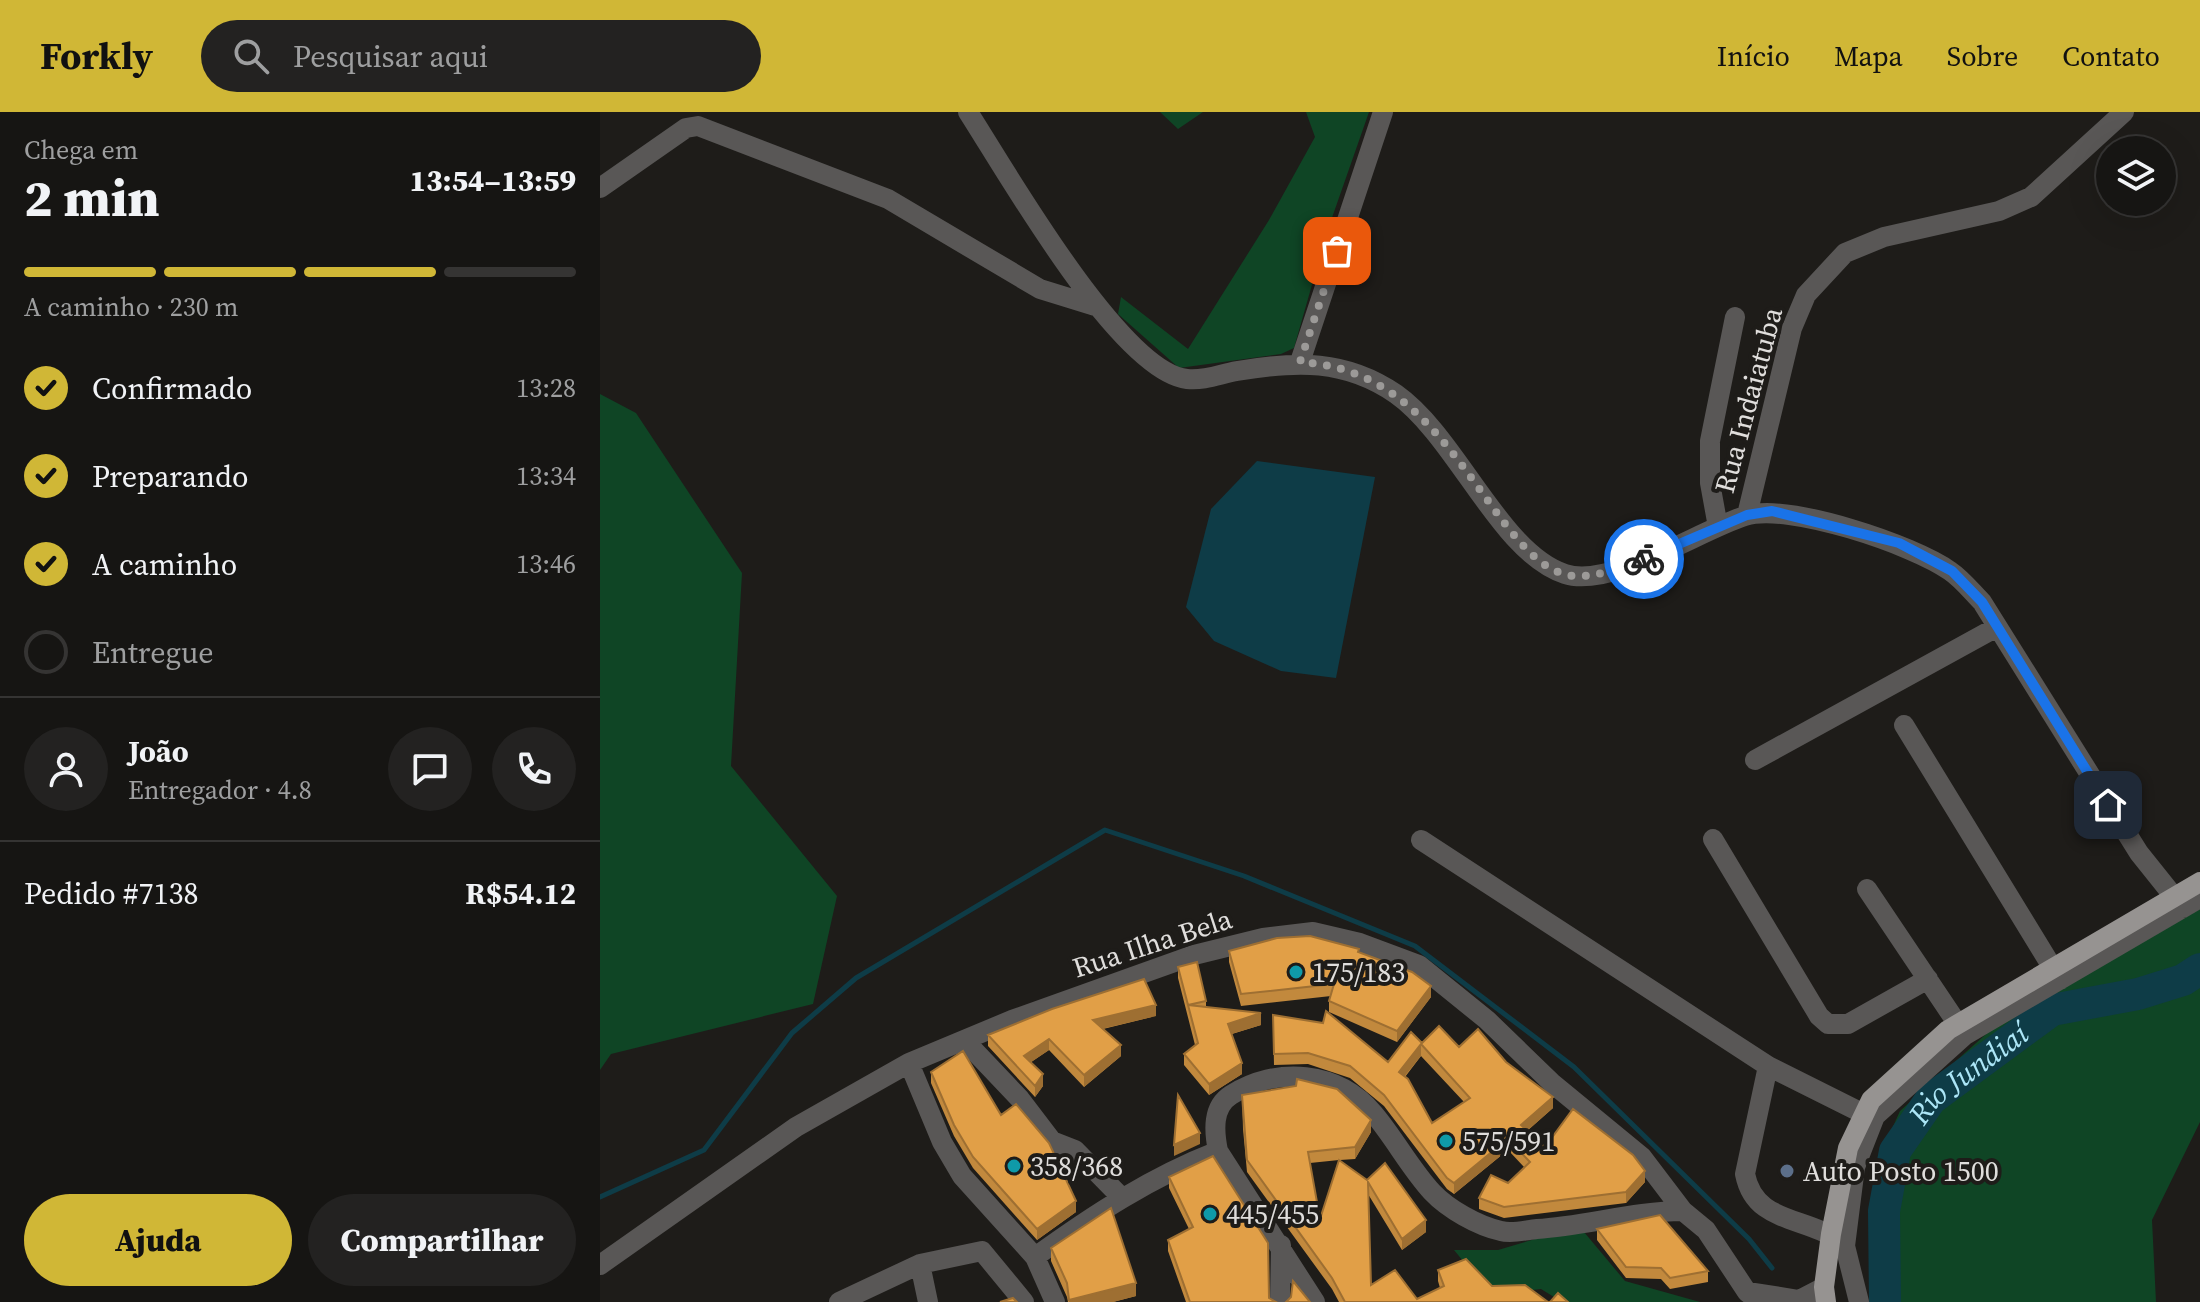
<!DOCTYPE html>
<html lang="pt">
<meta charset="utf-8">
<style>
:root{--surface:#161513;--page:#232221;--text:#f1f3f6;--muted:#9e9fa0;--line:#353433;--accent:#d0b736}
body{margin:0;font-family:"Source Serif 4",serif;background:var(--page);color:var(--text);height:100vh;display:flex;flex-direction:column;font-size:30px;white-space:nowrap}
*{box-sizing:border-box;margin:0}
p{font-size:26px;color:var(--muted)}
.icon{flex:none;width:44px;height:44px;fill:none;stroke:currentColor;stroke-width:2;stroke-linecap:round;stroke-linejoin:round}
.map{position:relative;flex:1;overflow:hidden}
.details{display:flex;flex-direction:column;background:var(--surface);width:600px}
.details>*{flex:none}
.buttons{position:absolute;left:1496px;top:24px;display:grid;gap:16px}
.buttons a{display:grid;place-items:center;width:80px;height:80px;border-radius:50%;background:var(--surface);box-shadow:0 8px 32px #0002,0 0 0 2px var(--line);font-size:40px}
.pin{position:absolute;display:grid;place-items:center;width:68px;height:68px;color:#fff;margin:-34px;border-radius:16px;box-shadow:0 4px 12px #0006}
.courier{position:absolute;display:grid;place-items:center;width:80px;height:80px;margin:-40px;border:6px solid #1a73e8;border-radius:50%;background:#fff;color:#222;box-shadow:0 2px 10px #0007}
.head em{font-style:normal;font-weight:800}
.head div{display:flex;flex-direction:column-reverse}
.head{display:flex;align-items:center;justify-content:space-between;height:136px;padding:0 24px}
h1{font-size:52px;font-weight:800;line-height:60px}
.bar{display:grid;grid-template-columns:repeat(4,1fr);gap:12px 8px;align-content:center;height:96px;padding:0 24px}
.bar i{height:10px;border-radius:6px;background:var(--line)}
.bar .active{background:var(--accent)}
.bar p{grid-column:span 4}
.line{display:flex;align-items:center;gap:20px;padding:0 24px;border-top:2px solid var(--line)}
.line div{flex:1}
.round{display:grid;place-items:center;flex:none;width:84px;height:84px;border-radius:42px;background:var(--page)}
ol{padding:0 24px;list-style:none}
li{display:flex;align-items:center;gap:24px;height:88px}
li p{margin-inline-start:auto}
li .icon{padding:8px;border-radius:50%;background:var(--accent);color:#111;stroke-width:4}
li:last-child{color:var(--muted)}
li i{width:44px;height:44px;border:4px solid var(--line);border-radius:50%}
.button{display:flex;gap:16px;margin-top:auto;padding:16px 24px}
.button a{flex:1;height:92px;border-radius:48px;background:var(--accent);color:#111;font-size:32px;font-weight:800;line-height:92px;text-align:center}
.button a+a{background:var(--page);color:var(--text)}
header{display:flex;align-items:center;gap:48px;box-sizing:border-box;height:112px;padding:0 40px;background:var(--accent);color:#111}
header strong{font-size:38px}
nav{display:flex;gap:44px;margin-inline-start:auto;font-size:28px}
.search{width:560px;height:72px;background:var(--page);display:flex;align-items:center;gap:20px;box-sizing:border-box;padding:0 28px;border-radius:44px;color:var(--muted);font-size:30px}
main{display:flex;flex:1;min-height:0}
.map>svg:first-child{display:block}
.green{fill:#0f4525}
.water{fill:#0e3c47}
.lines{fill:none;stroke-linecap:round;stroke-linejoin:round}
.stream{stroke:#0e3c47;stroke-width:5}
.river{stroke:#0e3c47;stroke-width:32}
.minor{stroke:#595756;stroke-width:20}
.major{stroke:#969391;stroke-width:20}
.wall{fill:#c2893d;fill-rule:evenodd}
.shaded-wall{fill:#9e6f32}
.building{fill:#e19f47;stroke:#9e6f32;stroke-width:2;fill-rule:evenodd}
.done{stroke:#9c9a98;stroke-width:8;stroke-dasharray:0 14.4}
.route{stroke:#1a73e8;stroke-width:10}
.culture-dot{fill:#0f9aa8;stroke:#1e1c19;stroke-width:3}
.service-dot{fill:#5c6f8a;stroke:#1e1c19;stroke-width:3}
.labels{text-anchor:middle;stroke-width:8;stroke-linejoin:round;paint-order:stroke}
.street-label{font-size:28px;fill:#e0dedc;stroke:#1e1c19}
.poi-label{font-size:28px;fill:#e0dedc;stroke:#1e1c19;text-anchor:start}
.water-label{font-size:30px;font-style:italic;fill:#ace6f7;stroke:#1e1c19}
</style>
<header>
<strong>Forkly</strong>
<div class="search"><svg class="icon" aria-label="search" viewBox="0 0 24 24"><circle cx="10" cy="10" r="6"/><path d="M15 15l6 6"/></svg>Pesquisar aqui</div>
<nav><a>Início</a><a>Mapa</a><a>Sobre</a><a>Contato</a></nav>
</header>
<main>
<section class="details">
<div class="head"><div><h1>2 min</h1><p>Chega em</p></div><em>13:54–13:59</em></div>
<div class="bar"><i class="active"></i><i class="active"></i><i class="active"></i><i></i><p>A caminho · 230 m</p></div>
<ol>
<li><svg class="icon" aria-label="check" viewBox="0 0 24 24"><path d="M5 12l5 5 9-10"/></svg>Confirmado<p>13:28</p></li>
<li><svg class="icon" aria-label="check" viewBox="0 0 24 24"><path d="M5 12l5 5 9-10"/></svg>Preparando<p>13:34</p></li>
<li><svg class="icon" aria-label="check" viewBox="0 0 24 24"><path d="M5 12l5 5 9-10"/></svg>A caminho<p>13:46</p></li>
<li><i></i>Entregue</li>
</ol>
<div class="line" style="height:144px"><a class="round"><svg class="icon" aria-label="person" viewBox="0 0 24 24"><circle cx="12" cy="8" r="4"/><path d="M4 21q1-7 8-7t8 7"/></svg></a><div><b>João</b><p>Entregador · 4.8</p></div><a class="round"><svg class="icon" aria-label="chat" viewBox="0 0 24 24"><path d="M4 5h16v11H9l-5 4z"/></svg></a><a class="round"><svg class="icon" aria-label="phone" viewBox="0 0 24 24"><path d="M5 4h4l2 5-3 2q2 4 5 5l2-3 5 2v4C11 20 4 13 5 4z"/></svg></a></div>
<div class="line" style="height:104px"><div>Pedido #7138</div><b>R$54.12</b></div>
<div class="button"><a>Ajuda</a><a>Compartilhar</a></div>
</section>
<div class="map">
<svg width="1600" height="1190" viewBox="0 0 1600 1190">
<rect width="100%" height="100%" fill="#1e1c19"/>
<!-- green -->
<path class="green" d="M 560,0 L 603,0 L 578,17 Z
M 706,0 L 769,0 L 727,120 L 694,236 L 681,242 L 579,256 L 518,202 L 521,185 L 588,237 L 669,108 L 715,25 Z
M 0,282 L 36,301 L 142,461 L 131,654 L 237,784 L 213,892 L 11,942 L 0,958 Z
M 1600,797 L 1600,1010 L 1552,1108 L 1556,1190 L 1275,1190 L 1273,1059 L 1300,999 L 1394,915 Z
M 979,1114 L 1025,1169 L 1100,1190 L 962,1190 L 941,1177 L 891,1183 L 854,1138 L 898,1138 Z"/>
<!-- water -->
<path class="water" d="M 657,349 L 775,365 L 736,566 L 681,559 L 614,529 L 586,495 L 611,397 Z"/>
<g class="lines">
<!-- stream -->
<path class="stream" d="M 0,1085 L 104,1038 L 192,921 L 256,866 L 505,718 L 644,764 L 815,834 L 974,955 L 1149,1127 L 1172,1156"/>
<!-- river -->
<path class="river" id="s1" d="M 1285,1190 L 1284,1099 L 1295,1039 L 1331,987 L 1452,898 L 1538,882 L 1583,868 L 1600,857"/>
<!-- minor -->
<path class="minor" d="M 368,0 C 405,57 520,260 587,267 C 605,269 620,262 637,259 C 696,249 745,247 796,282 C 857,325 900,441 965,462 C 1011,477 1100,418 1145,404 C 1187,390 1314,433 1350,459 C 1362,467 1372,480 1382,490 L 1539,741 L 1583,796
M 0,76 L 86,16 L 98,14 L 288,87 L 440,177 L 495,194
M 700,250 L 783,0
M 1147,403 L 1192,216 L 1206,183 L 1245,141 L 1284,125 L 1399,99 L 1431,85 L 1524,0
M 1118,415 L 1110,371 L 1110,329 L 1135,205
M 1304,613 L 1460,868
M 1155,648 L 1397,515
M 1113,727 L 1219,904 L 1228,912 L 1248,912 L 1328,867
M 821,728 L 1168,954 L 1264,1002 L 1271,1014
M 1267,777 L 1365,923
M 364,928 L 420,987 L 452,1029 L 475,1038 L 522,1086
M 309,951 L 342,1030 L 362,1064 L 435,1145 L 455,1190
M 1168,954 L 1145,1062 C 1155,1113 1206,1103 1242,1131
M 435,1145 C 493,1103 551,1065 618,1039
M 320,1152 L 328,1190
M 0,1153 L 196,1015 L 309,951 L 412,908 L 594,843 L 663,826 L 713,820 L 760,831 L 819,853 L 887,908 L 952,971 L 1042,1045 L 1083,1099 L 1106,1118 L 1147,1180 L 1160,1190
M 1149,1180 L 1199,1188 L 1224,1175
M 239,1190 L 320,1152 L 382,1139 L 424,1190
M 680,1190 L 681,1133
M 715,1190 L 618,1039 C 614,1019 612,995 631,983 C 676,954 738,958 774,1002 C 795,1027 810,1056 832,1080 C 848,1097 878,1114 901,1119 C 912,1122 926,1118 937,1117 C 986,1114 1034,1099 1083,1099
M 1259,1190 L 1245,1134 L 1255,1055 L 1275,1004 L 1365,923 L 1600,786"/>
<!-- major -->
<path class="major" d="M 1226,1190 L 1224,1175 L 1231,1122 L 1248,1036 L 1271,988 L 1348,918 L 1600,770"/>
</g>
<!-- wall -->
<path class="wall" d="M 629,839 L 759,840 L 831,885 L 797,930 L 729,900 L 729,889 L 731,884 L 641,894 L 629,850 Z
M 578,855 L 606,889 L 606,895 L 661,913 L 632,922 L 642,962 L 609,983 L 584,953 L 584,942 L 595,933 L 578,866 Z
M 673,903 L 788,950 L 822,931 L 859,935 L 906,950 L 953,996 L 927,1019 L 945,1035 L 1045,1070 L 1026,1091 L 904,1106 L 879,1097 L 879,1086 L 908,1071 L 924,1055 L 909,1039 L 909,1037 L 854,1082 L 847,1077 L 784,994 L 750,966 L 708,952 L 674,953 ZM 821,944 L 864,990 L 832,1011 L 805,965 Z
M 556,904 L 503,917 L 521,944 L 484,975 L 449,938 L 431,950 L 443,974 L 435,985 L 388,934 L 388,923 Z
M 331,960 L 401,1003 L 476,1100 L 437,1128 L 373,1056 L 354,1024 L 331,971 Z
M 642,983 L 771,1020 L 755,1047 L 740,1048 L 826,1120 L 802,1138 L 768,1082 L 771,1173 L 817,1187 L 840,1176 L 838,1169 L 838,1158 L 948,1190 L 739,1190 L 732,1177 L 647,1060 L 643,1017 ZM 739,1048 L 720,1107 L 710,1051 Z
M 569,1065 L 669,1186 L 676,1190 L 586,1190 L 568,1139 L 568,1128 L 589,1117 L 569,1076 Z
M 997,1117 L 1108,1159 L 1108,1170 L 1070,1177 L 1061,1167 L 1026,1166 L 997,1128 Z
M 451,1136 L 536,1184 L 513,1190 L 468,1190 L 467,1185 L 451,1149 Z"/>
<!-- shaded-wall -->
<path class="shaded-wall" d="M 831,874 L 831,885 L 797,930 L 797,919 Z
M 556,893 L 556,904 L 493,919 L 493,908 Z
M 661,901 L 661,913 L 628,923 L 628,912 Z
M 449,927 L 449,938 L 424,955 L 424,944 Z
M 821,932 L 821,944 L 799,971 L 799,960 Z
M 521,933 L 521,944 L 484,975 L 484,963 Z
M 642,951 L 642,962 L 609,983 L 609,972 Z
M 443,962 L 443,974 L 435,985 L 435,974 Z
M 953,985 L 953,996 L 921,1024 L 921,1013 Z
M 771,1008 L 771,1020 L 755,1047 L 755,1035 Z
M 600,1021 L 600,1032 L 574,1044 L 574,1033 Z
M 910,1025 L 909,1028 L 909,1037 L 854,1082 L 854,1071 Z
M 1045,1059 L 1045,1070 L 1026,1091 L 1026,1080 Z
M 476,1089 L 476,1100 L 437,1128 L 437,1117 Z
M 826,1108 L 826,1120 L 802,1138 L 802,1127 Z
M 536,1171 L 536,1184 L 513,1190 L 469,1190 L 469,1188 Z"/>
<!-- building -->
<path class="building" d="M 710,824 L 759,837 L 758,840 L 812,860 L 831,874 L 797,919 L 729,889 L 734,872 L 641,882 L 629,839 L 677,826 Z
M 597,850 L 606,889 L 588,893 L 578,855 Z
M 544,867 L 556,893 L 493,908 L 521,933 L 484,963 L 449,927 L 424,944 L 443,962 L 435,974 L 388,923 L 452,897 Z
M 588,893 L 661,901 L 628,912 L 642,951 L 609,972 L 584,942 L 598,931 Z
M 726,899 L 788,950 L 811,920 L 822,931 L 839,914 L 859,935 L 878,917 L 906,950 L 953,985 L 921,1013 L 945,1035 L 973,997 L 1033,1043 L 1045,1059 L 1026,1080 L 904,1095 L 879,1086 L 891,1063 L 908,1071 L 930,1050 L 909,1028 L 910,1025 L 854,1071 L 847,1066 L 784,983 L 750,954 L 708,941 L 674,942 L 673,903 L 723,911 ZM 821,932 L 870,986 L 832,1011 L 808,967 L 799,960 Z
M 363,939 L 401,1003 L 416,992 L 449,1031 L 476,1089 L 437,1117 L 373,1045 L 354,1013 L 331,960 Z
M 697,967 L 737,977 L 771,1008 L 755,1035 L 708,1040 L 720,1107 L 739,1048 L 767,1068 L 785,1051 L 826,1108 L 802,1127 L 768,1070 L 771,1173 L 795,1158 L 817,1187 L 844,1174 L 838,1158 L 866,1147 L 892,1174 L 925,1173 L 948,1190 L 745,1190 L 732,1166 L 647,1048 L 642,983 L 696,974 Z
M 578,983 L 600,1021 L 574,1033 Z
M 613,1044 L 668,1131 L 669,1186 L 676,1190 L 590,1190 L 568,1128 L 593,1115 L 569,1065 Z
M 511,1096 L 536,1171 L 469,1188 L 467,1171 L 451,1136 Z
M 1060,1103 L 1108,1159 L 1070,1166 L 1061,1156 L 1026,1155 L 997,1117 Z
M 693,1169 L 710,1190 L 686,1190 L 691,1185 Z
M 958,1181 L 968,1190 L 950,1190 Z
M 413,1186 L 417,1190 L 400,1190 Z"/>
<g class="lines">
<!-- done -->
<path class="done" d="M 737,139 L 700,250 C 800,256 845,330 899,404 C 916,426 938,456 967,463 C 992,468 1020,455 1044,447"/>
<!-- route -->
<path class="route" d="M 1044,447 L 1147,403 L 1172,399 L 1299,431 L 1352,459 L 1382,490 L 1508,693"/>
</g>
<!-- markers -->
<g class="culture-dot">
<circle cx="696" cy="860" r="8"/>
<circle cx="846" cy="1029" r="8"/>
<circle cx="414" cy="1054" r="8"/>
<circle cx="610" cy="1102" r="8"/>
</g>
<circle class="service-dot" cx="1187" cy="1059" r="8"/>
<g class="labels">
<!-- street labels -->
<g class="street-label">
<text transform="translate(1148 288) rotate(-75)" y="10">Rua Indaiatuba</text>
<text transform="translate(552 831) rotate(-18)" y="10">Rua Ilha Bela</text>
</g>
<!-- poi labels -->
<g class="poi-label">
<text x="712" y="870">175/183</text>
<text x="862" y="1039">575/591</text>
<text x="430" y="1064">358/368</text>
<text x="1203" y="1069">Auto Posto 1500</text>
<text x="626" y="1112">445/455</text>
</g>
<!-- water labels -->
<g class="water-label">
<text dy="10" stroke="none"><textPath href="#s1" startOffset="260">Rio Jundiaí</textPath></text>
</g>
</g>
</svg>
<div class="buttons">
<a><svg class="icon" aria-label="layers" viewBox="0 0 24 24"><path d="M12 4l9 5-9 5-9-5zM3 14l9 5 9-5"/></svg></a>
</div>
<div class="pin" style="left:737px;top:139px;background:#ea580c"><svg class="icon" aria-label="bag" viewBox="0 0 24 24"><path d="M5 8h14l-1 12H6zM9 8a3 3 0 0 1 6 0"/></svg></div>
<div class="pin" style="left:1508px;top:693px;background:#1f2937"><svg class="icon" aria-label="home" viewBox="0 0 24 24"><path d="M3 11l9-7 9 7M6 9v11h12V9"/></svg></div>
<div class="courier" style="left:1044px;top:447px"><svg class="icon" aria-label="bike" viewBox="0 0 24 24"><circle cx="6" cy="16" r="4"/><circle cx="18" cy="16" r="4"/><path d="M6 16l4-8h5l3 8M10 8l3 8H6M13 5h3"/></svg></div>
</div>
</main>
